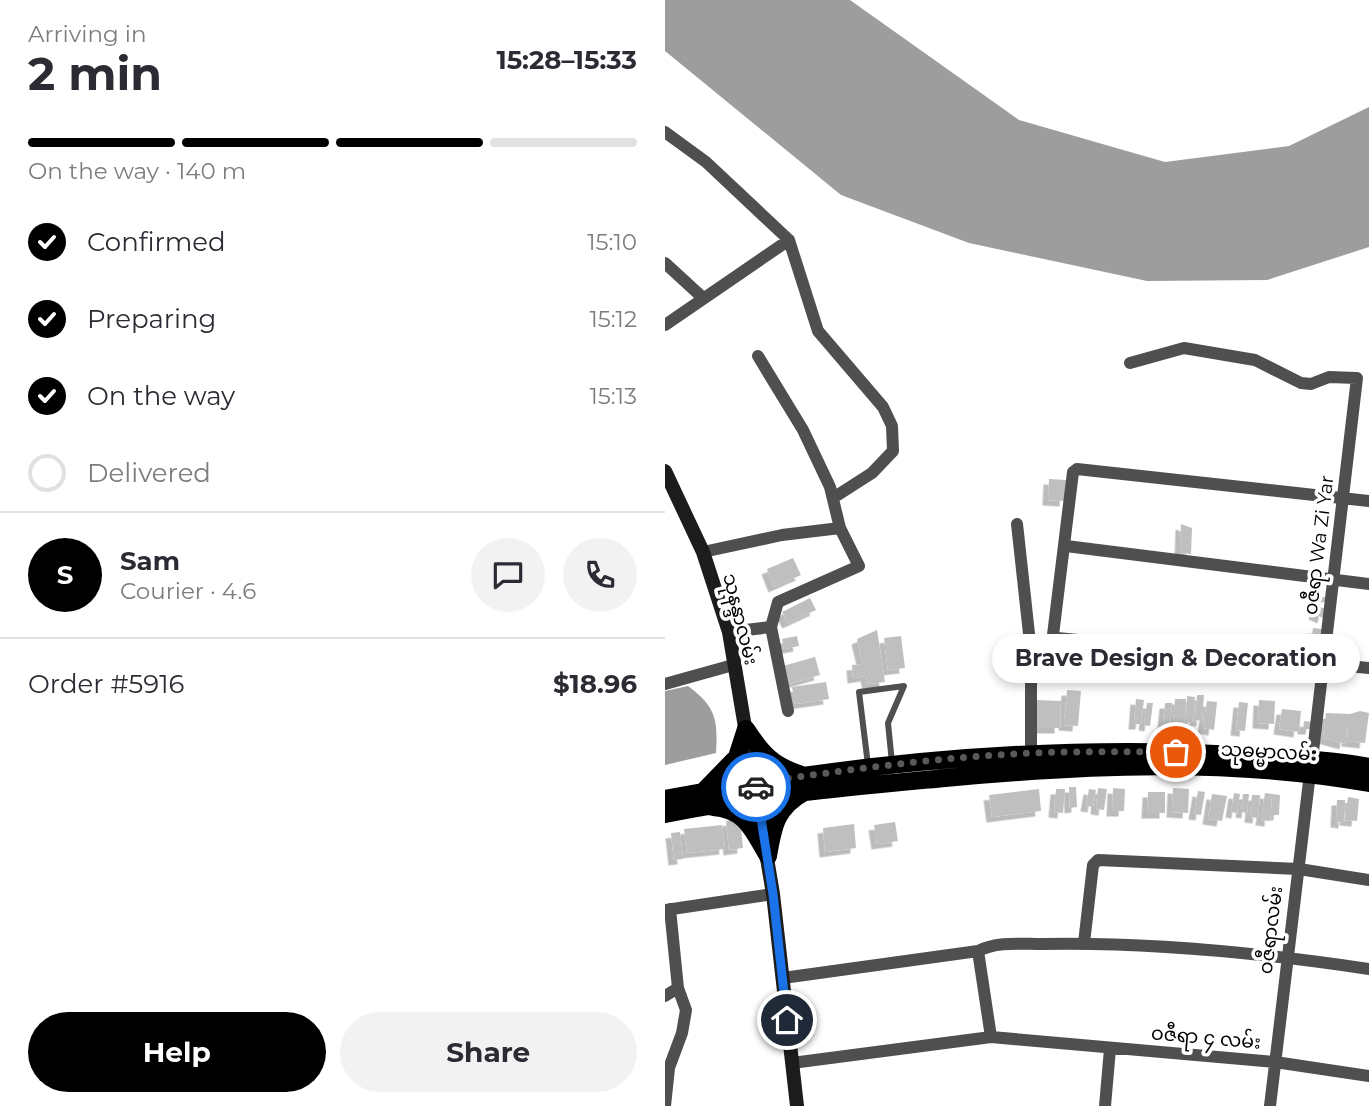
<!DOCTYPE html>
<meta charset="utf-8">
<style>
:root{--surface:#fff;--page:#f2f2f3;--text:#2b2b33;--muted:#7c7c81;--line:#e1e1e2;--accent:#000}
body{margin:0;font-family:Montserrat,"Noto Sans Myanmar",sans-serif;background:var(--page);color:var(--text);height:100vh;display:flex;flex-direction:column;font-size:26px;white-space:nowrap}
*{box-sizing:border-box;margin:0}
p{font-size:23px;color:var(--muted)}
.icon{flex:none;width:38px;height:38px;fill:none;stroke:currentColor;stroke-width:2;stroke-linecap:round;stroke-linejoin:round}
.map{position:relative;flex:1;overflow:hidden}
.side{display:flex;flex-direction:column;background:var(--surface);width:665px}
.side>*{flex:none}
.pin{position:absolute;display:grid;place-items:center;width:60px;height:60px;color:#fff;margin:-30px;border:4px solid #fff;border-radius:50%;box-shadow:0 2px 7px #0007}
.courier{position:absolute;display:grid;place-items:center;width:70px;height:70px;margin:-35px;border:5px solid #1a73e8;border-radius:50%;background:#fff;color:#222;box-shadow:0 2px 9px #0007}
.bubble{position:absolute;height:49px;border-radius:24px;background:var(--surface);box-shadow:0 4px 10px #0003;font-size:23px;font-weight:700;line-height:49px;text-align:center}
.overview em{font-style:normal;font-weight:700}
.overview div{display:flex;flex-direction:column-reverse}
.overview{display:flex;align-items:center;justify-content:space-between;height:119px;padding:0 28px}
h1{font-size:46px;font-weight:700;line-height:52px}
.bar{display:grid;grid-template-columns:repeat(4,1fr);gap:10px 7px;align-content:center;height:84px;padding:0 28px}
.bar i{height:9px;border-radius:5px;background:var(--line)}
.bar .on{background:var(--accent)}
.bar p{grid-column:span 4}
.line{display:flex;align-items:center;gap:18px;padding:0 28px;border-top:2px solid var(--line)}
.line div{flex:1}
.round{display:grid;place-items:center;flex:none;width:74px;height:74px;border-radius:37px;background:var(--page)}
ol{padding:0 28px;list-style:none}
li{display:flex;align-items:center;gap:21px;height:77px}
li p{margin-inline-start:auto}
li .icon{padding:7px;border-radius:50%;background:var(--accent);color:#fff;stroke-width:4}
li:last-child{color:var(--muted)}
li i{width:38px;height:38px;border:4px solid var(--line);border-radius:50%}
.primary-button{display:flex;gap:14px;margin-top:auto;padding:14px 28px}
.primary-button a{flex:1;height:80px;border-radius:42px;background:var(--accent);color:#fff;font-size:28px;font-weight:700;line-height:80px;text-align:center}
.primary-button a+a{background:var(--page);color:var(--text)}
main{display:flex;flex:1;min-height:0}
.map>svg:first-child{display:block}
.water{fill:#9d9d9d}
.building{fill:#bfbfbf;filter:url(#shadow)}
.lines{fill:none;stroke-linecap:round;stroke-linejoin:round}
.lane{stroke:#4f4f4f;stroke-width:6}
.street{stroke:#4f4f4f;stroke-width:12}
.secondary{stroke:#1c1c1c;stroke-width:14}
.primary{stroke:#000;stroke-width:18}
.done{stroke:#595959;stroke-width:7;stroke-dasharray:0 12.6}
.route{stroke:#1a73e8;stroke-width:9}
.labels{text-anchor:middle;stroke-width:7;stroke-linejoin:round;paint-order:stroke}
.street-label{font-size:19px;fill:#000;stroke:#fff}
</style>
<main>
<section class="side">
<div class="overview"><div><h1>2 min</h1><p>Arriving in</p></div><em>15:28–15:33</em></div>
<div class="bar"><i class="on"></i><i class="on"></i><i class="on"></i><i></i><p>On the way · 140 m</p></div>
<ol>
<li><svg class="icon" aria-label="check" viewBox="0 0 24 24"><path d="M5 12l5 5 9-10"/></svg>Confirmed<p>15:10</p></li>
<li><svg class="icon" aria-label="check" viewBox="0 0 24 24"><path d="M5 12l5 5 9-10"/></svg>Preparing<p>15:12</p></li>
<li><svg class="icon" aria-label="check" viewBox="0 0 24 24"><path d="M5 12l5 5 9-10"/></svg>On the way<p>15:13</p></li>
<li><i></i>Delivered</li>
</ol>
<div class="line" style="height:126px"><b class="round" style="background:var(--accent);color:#fff">S</b><div><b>Sam</b><p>Courier · 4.6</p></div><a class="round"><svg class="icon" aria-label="chat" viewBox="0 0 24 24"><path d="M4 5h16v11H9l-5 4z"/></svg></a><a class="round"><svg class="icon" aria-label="phone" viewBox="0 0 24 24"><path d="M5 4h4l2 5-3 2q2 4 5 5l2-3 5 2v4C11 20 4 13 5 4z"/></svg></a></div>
<div class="line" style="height:91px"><div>Order #5916</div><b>$18.96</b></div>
<div class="primary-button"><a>Help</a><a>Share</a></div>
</section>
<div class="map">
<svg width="704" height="1106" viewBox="0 0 704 1106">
<defs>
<filter id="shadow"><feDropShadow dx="-5.5" dy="5.5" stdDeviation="0" flood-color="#0004"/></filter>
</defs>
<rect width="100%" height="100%" fill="#fff"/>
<!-- water -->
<path class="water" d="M 0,0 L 185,0 L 354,120 L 500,162 L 624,146 L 704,107 L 704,247 L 602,280 L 482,281 L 304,243 L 176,195 L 0,51 Z
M 23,686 C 51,707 53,719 51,753 L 0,765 L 0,691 Z"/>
<!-- building -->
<path class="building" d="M 384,479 L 401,480 L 400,501 L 383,500 Z
M 516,524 L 527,528 L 526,554 L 515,553 Z
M 128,558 L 136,575 L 109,587 L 102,569 Z
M 653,596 L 660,597 L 660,602 L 651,603 L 649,599 Z
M 145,598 L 151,610 L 123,623 L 117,612 Z
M 651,607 L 660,608 L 658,618 L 649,614 Z
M 648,628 L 657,629 L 655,637 L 647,635 Z
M 212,630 L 220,682 L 203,684 L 201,676 L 188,678 L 187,665 L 198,664 L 192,639 Z
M 132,636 L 134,646 L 119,649 L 117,639 Z
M 236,636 L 240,668 L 223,670 L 219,638 Z
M 647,641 L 656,642 L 655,649 L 647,647 Z
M 150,657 L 155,675 L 123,684 L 118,666 Z
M 161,682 L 164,699 L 130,704 L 127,687 Z
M 402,690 L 416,691 L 413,726 L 399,725 Z
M 532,695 L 539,695 L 537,721 L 530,720 Z
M 522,696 L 530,697 L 528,723 L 521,722 Z
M 471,699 L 479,700 L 476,724 L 469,724 Z
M 510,699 L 521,699 L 519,728 L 508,727 Z
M 369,700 L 396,701 L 395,728 L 369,728 Z
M 594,700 L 610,701 L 609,724 L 593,723 Z
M 542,701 L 552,702 L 549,730 L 538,728 Z
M 574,702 L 583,703 L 580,731 L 571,730 Z
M 482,703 L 488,703 L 485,726 L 479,725 Z
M 500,703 L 507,703 L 505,725 L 498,724 Z
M 617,709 L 636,711 L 634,732 L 614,729 Z
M 695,711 L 704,713 L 700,743 L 682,741 L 683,725 L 680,744 L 658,738 L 661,713 L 685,714 Z
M 639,721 L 647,722 L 646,729 L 638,729 Z
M 404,787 L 411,787 L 412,807 L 405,808 Z
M 433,788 L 442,789 L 439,810 L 431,809 Z
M 448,788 L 460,789 L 459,811 L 447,811 Z
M 508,788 L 524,789 L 523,813 L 507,812 Z
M 374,789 L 376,811 L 327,817 L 324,795 Z
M 391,789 L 400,789 L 398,813 L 389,812 Z
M 424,789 L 431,790 L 428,807 L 421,806 Z
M 533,791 L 540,792 L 536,815 L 529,814 Z
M 483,792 L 500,792 L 500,813 L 482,813 Z
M 569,793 L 575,794 L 572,813 L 566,812 Z
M 600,793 L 615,795 L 614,815 L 607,815 L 607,797 L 605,821 L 596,820 Z
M 547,794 L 562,796 L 557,821 L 543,819 Z
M 578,794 L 584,794 L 582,813 L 576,812 Z
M 587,795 L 595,795 L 593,818 L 585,817 Z
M 683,797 L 694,799 L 692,821 L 680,820 Z
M 672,800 L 680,800 L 679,823 L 671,822 Z
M 75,819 L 78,848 L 64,850 L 61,821 Z
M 230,822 L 233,841 L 212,844 L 209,825 Z
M 189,824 L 191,848 L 160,852 L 158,828 Z
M 57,825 L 60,849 L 22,853 L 19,829 Z
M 15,832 L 18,859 L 9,860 L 6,833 Z"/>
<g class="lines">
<!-- lane -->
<path class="lane" d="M 203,765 L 194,692 L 239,686 L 223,723 L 227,763"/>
<!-- street -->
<path class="street" d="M 0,132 L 41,162 L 124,240 L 153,331 L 218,407 L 227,426 L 228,451 L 207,473 L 168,498
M 0,263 L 37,297
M 0,325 L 124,240
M 93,356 L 138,430 L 165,487 L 175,528 L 194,566 L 113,602 L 106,627 L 123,711
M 465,363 L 519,348 L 590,360 L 636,383 L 646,384 L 664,377 L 692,378 L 647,760
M 704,501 L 412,469 L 408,472 L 388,635 L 392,638 L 704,668
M 352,524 L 366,652 L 366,753
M 401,546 L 704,584
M 38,552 L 117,535 L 175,528
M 64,632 L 106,627
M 0,684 L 68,665
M 0,910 L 108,894
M 419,943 L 428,865 L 433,860 L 634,869 L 704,880
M 313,951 L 326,1037
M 118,978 L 313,951 C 332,941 356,944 377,944 C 485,942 597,953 704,969
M 0,996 L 13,988
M 127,1063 L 326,1037 L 610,1062 L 704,1076
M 0,1106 L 4,1068 L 17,1033 L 21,1010 L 13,988 L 5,909
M 440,1106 L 445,1049
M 605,1106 L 645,773"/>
<!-- secondary -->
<path class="secondary" d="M 0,471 L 38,552 L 64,632 L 108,894 L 132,1106"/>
<!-- primary -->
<path class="primary" d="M 81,729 C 97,754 108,766 137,775
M 39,791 L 72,757 L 81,729
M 0,799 C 188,763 380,744 572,755 C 616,758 660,759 704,767
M 48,807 C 81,809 88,831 103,856
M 0,814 C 93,795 185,787 280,778 C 420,765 565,758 704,783
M 103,856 C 108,826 111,807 141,791"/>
</g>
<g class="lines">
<!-- done -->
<path class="done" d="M 91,787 L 90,783 C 182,770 274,757 367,753 C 415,751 463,752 511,752"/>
<!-- route -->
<path class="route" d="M 91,787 L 108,894 L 122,1020"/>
</g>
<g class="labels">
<!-- street labels -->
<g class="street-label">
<text transform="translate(653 545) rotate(-83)" y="7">၀ဇီရာ Wa Zi Yar</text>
<text transform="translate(76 619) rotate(76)" y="7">သုနန္ဒာလမ်း</text>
<text transform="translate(604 751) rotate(3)" y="7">သုဓမ္မာလမ်း</text>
<text transform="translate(605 930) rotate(-83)" y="7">ဝဇီရာလမ်း</text>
<text transform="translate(541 1037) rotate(5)" y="7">ဝဇီရာ ၄ လမ်း</text>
</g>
</g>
</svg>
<div class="pin" style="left:511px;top:752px;background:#ea580c"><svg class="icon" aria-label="bag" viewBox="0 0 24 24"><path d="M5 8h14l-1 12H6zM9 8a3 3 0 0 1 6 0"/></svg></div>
<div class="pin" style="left:122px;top:1020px;background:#1f2937"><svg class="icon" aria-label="home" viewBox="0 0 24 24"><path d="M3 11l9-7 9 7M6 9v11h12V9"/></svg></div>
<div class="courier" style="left:91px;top:787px"><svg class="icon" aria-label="car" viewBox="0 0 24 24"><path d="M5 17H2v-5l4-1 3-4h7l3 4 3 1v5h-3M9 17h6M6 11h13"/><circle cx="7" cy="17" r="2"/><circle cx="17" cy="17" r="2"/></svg></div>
<div class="bubble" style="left:327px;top:634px;width:368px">Brave Design &amp; Decoration</div>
</div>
</main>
